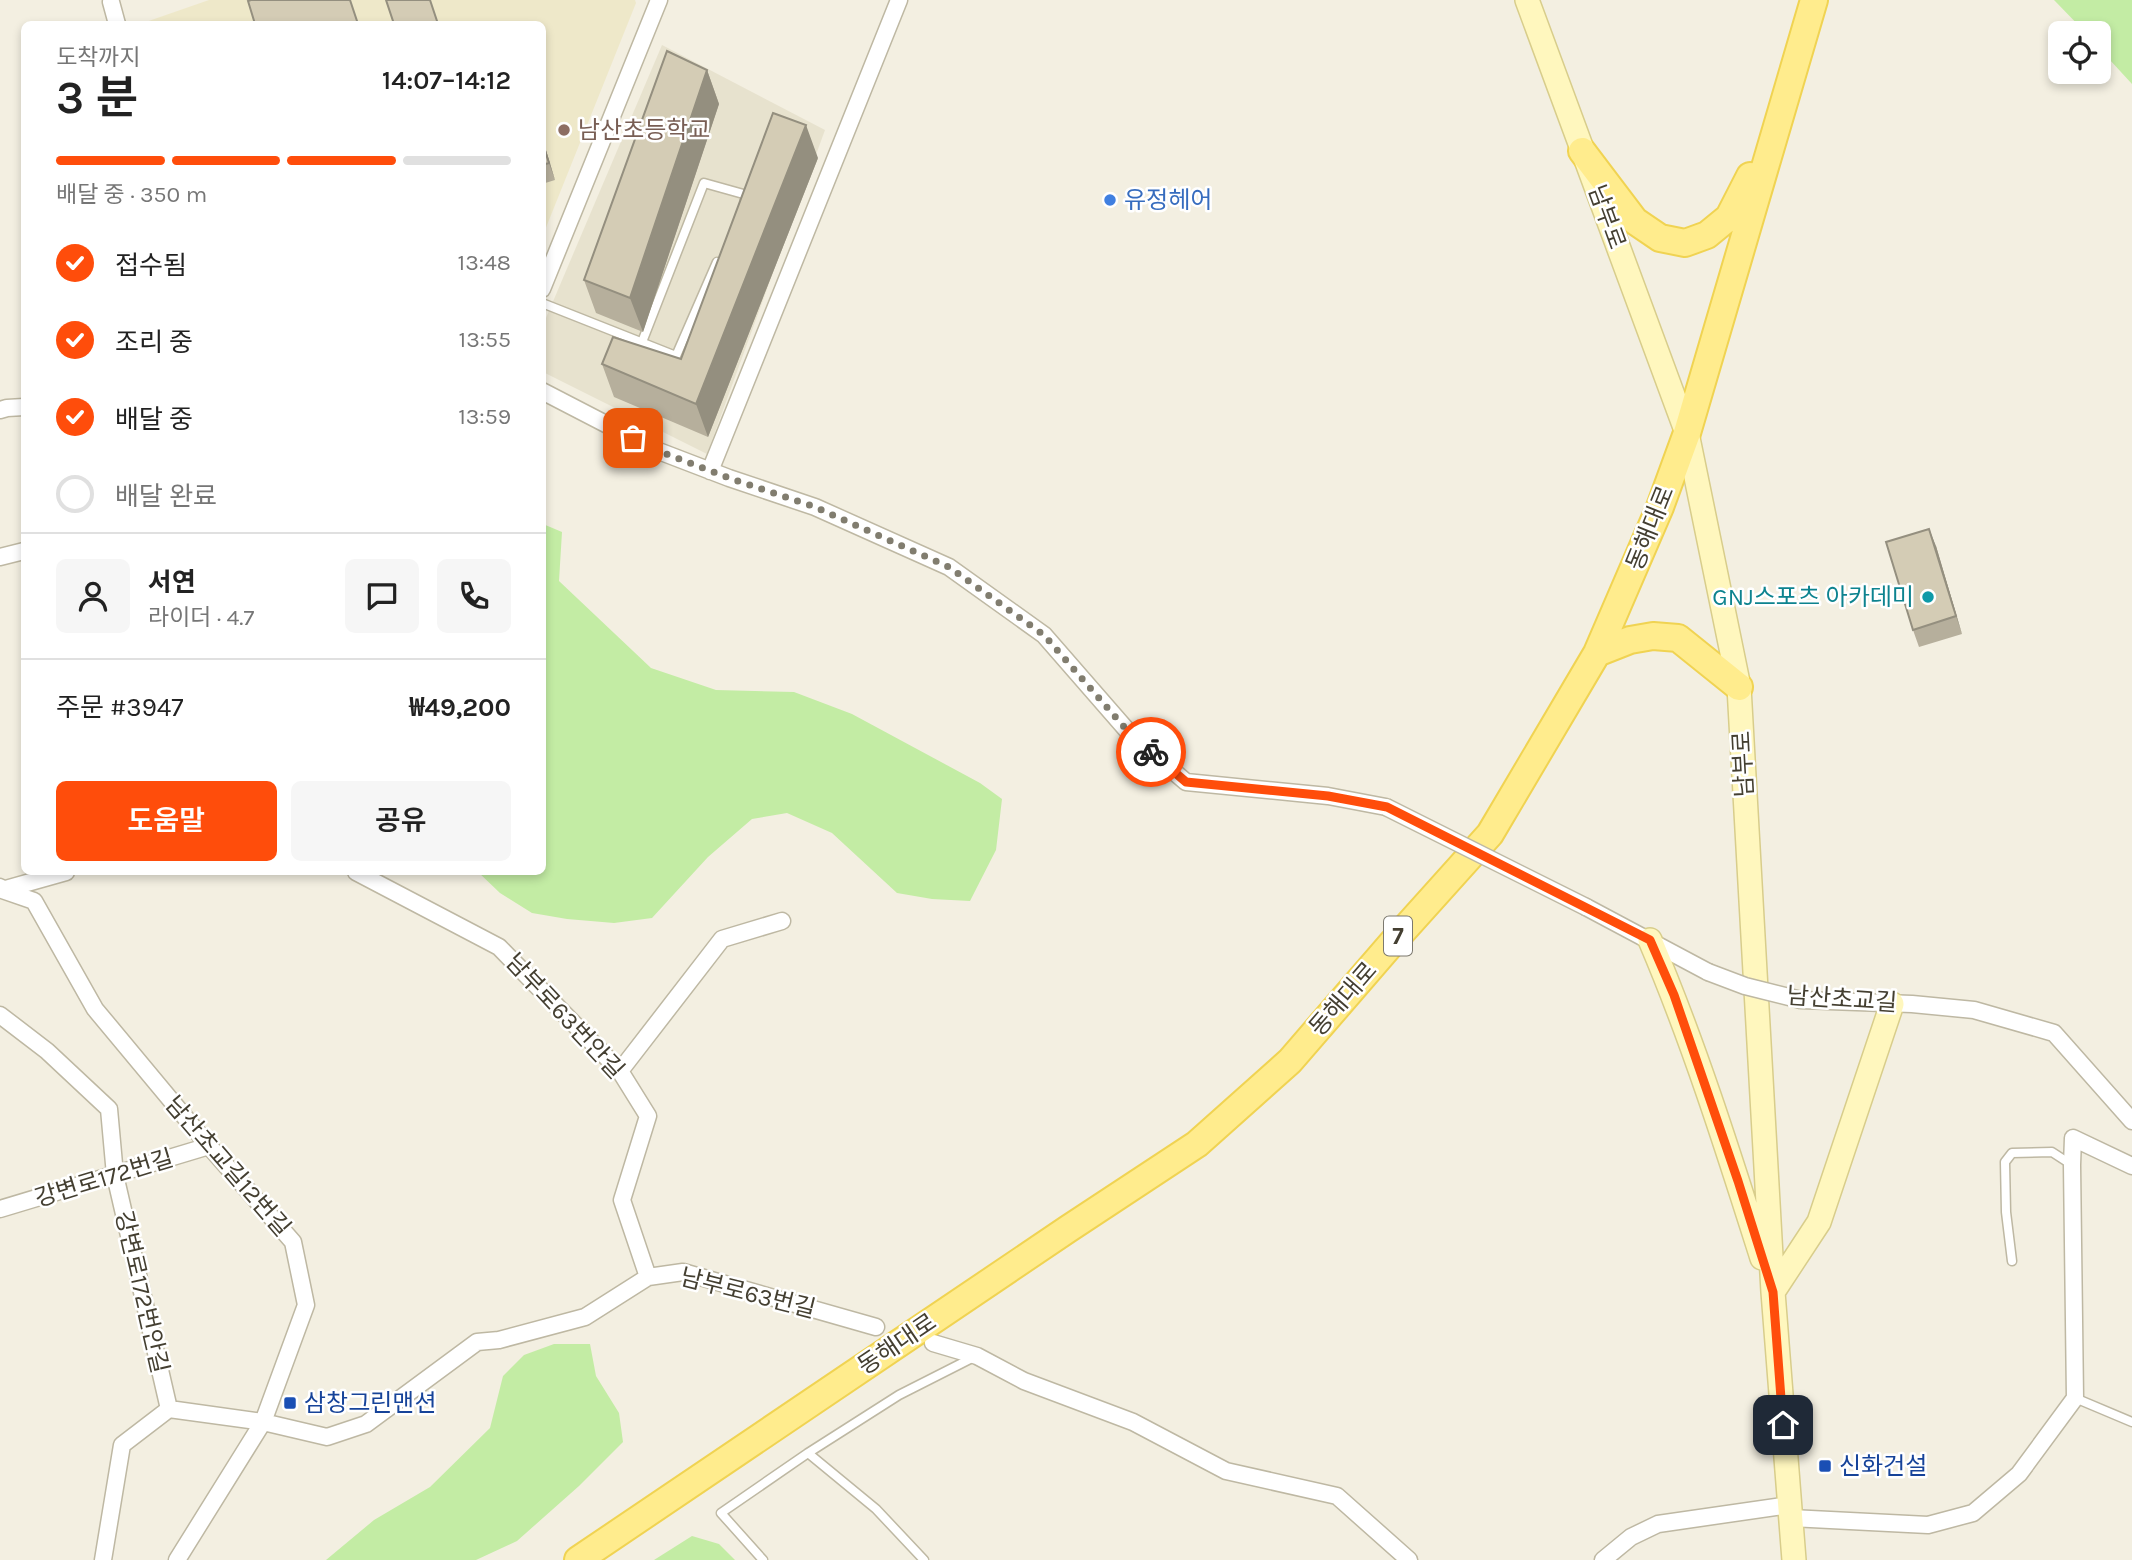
<!DOCTYPE html>
<html lang="ko">
<meta charset="utf-8">
<style>
:root{--surface:#fff;--page:#f6f6f6;--text:#222;--muted:#767676;--line:#e0e0e0;--accent:#ff4d0b}
body{margin:0;font-family:Karla,"Noto Sans KR",sans-serif;background:var(--page);color:var(--text);height:100vh;display:flex;flex-direction:column;font-size:26px;white-space:nowrap}
*{box-sizing:border-box;margin:0}
p{font-size:23px;color:var(--muted)}
.icon{flex:none;width:38px;height:38px;fill:none;stroke:currentColor;stroke-width:2;stroke-linecap:round;stroke-linejoin:round}
.map{position:relative;flex:1;overflow:hidden}
.side{position:absolute;left:21px;top:21px;width:525px;height:854px;display:flex;flex-direction:column;background:var(--surface);border-radius:10px;box-shadow:0 4px 10px #0003}
.side>*{flex:none}
.controls{position:absolute;left:2048px;top:21px;display:grid;gap:14px}
.controls a{display:grid;place-items:center;width:63px;height:63px;border-radius:10px;background:var(--surface);box-shadow:0 4px 10px #0003;font-size:35px}
.pin{position:absolute;display:grid;place-items:center;width:60px;height:60px;color:#fff;margin:-30px;border-radius:14px;box-shadow:0 4px 10px #0006}
.courier{position:absolute;display:grid;place-items:center;width:70px;height:70px;margin:-35px;border:5px solid #ff4d0b;border-radius:50%;background:#fff;color:#222;box-shadow:0 2px 9px #0007}
.headline em{font-style:normal;font-weight:600}
.headline div{display:flex;flex-direction:column-reverse}
.headline{display:flex;align-items:center;justify-content:space-between;height:119px;padding:0 35px}
h1{font-size:46px;font-weight:600;line-height:52px}
.bar{display:grid;grid-template-columns:repeat(4,1fr);gap:10px 7px;align-content:center;height:84px;padding:0 35px}
.bar i{height:9px;border-radius:5px;background:var(--line)}
.bar .current{background:var(--accent)}
.bar p{grid-column:span 4}
.line{display:flex;align-items:center;gap:18px;padding:0 35px;border-top:2px solid var(--line)}
.line div{flex:1}
.round{display:grid;place-items:center;flex:none;width:74px;height:74px;border-radius:10px;background:var(--page)}
ol{padding:0 35px;list-style:none}
li{display:flex;align-items:center;gap:21px;height:77px}
li p{margin-inline-start:auto}
li .icon{padding:7px;border-radius:50%;background:var(--accent);color:#fff;stroke-width:4}
li:last-child{color:var(--muted)}
li i{width:38px;height:38px;border:4px solid var(--line);border-radius:50%}
.primary-button{display:flex;gap:14px;margin-top:auto;padding:14px 35px}
.primary-button a{flex:1;height:80px;border-radius:10px;background:var(--accent);color:#fff;font-size:28px;font-weight:600;line-height:80px;text-align:center}
.primary-button a+a{background:var(--page);color:var(--text)}
.map>svg:first-child{display:block}
.residential{fill:#e7e2ce}
.education{fill:#eee8c9}
.green{fill:#c3eca4}
.lines{fill:none;stroke-linecap:round;stroke-linejoin:round}
.lane-casing{stroke:#beb8a3;stroke-width:11}
.street-casing{stroke:#beb8a3;stroke-width:19}
.secondary-casing{stroke:#d8cd8b;stroke-width:26}
.primary-casing{stroke:#f0d352;stroke-width:30}
.lane{stroke:#fff;stroke-width:8}
.street{stroke:#fff;stroke-width:16}
.secondary{stroke:#fff7be;stroke-width:23}
.primary{stroke:#ffec8d;stroke-width:26}
.street-bridge-casing{stroke:#beb8a3;stroke-width:19;stroke-linecap:butt}
.street-bridge{stroke:#fff;stroke-width:16}
.wall{fill:#b6af9c}
.shaded-wall{fill:#948f7f}
.building{fill:#d4ccb5;stroke:#948f7f;stroke-width:2}
.done{stroke:#817d6f;stroke-width:7;stroke-dasharray:0 12.6}
.route{stroke:#ff4d0b;stroke-width:9}
.education-dot{fill:#8d6e63;stroke:#fff;stroke-width:2.5}
.shop-dot{fill:#3f7fe0;stroke:#fff;stroke-width:2.5}
.culture-dot{fill:#0f9aa8;stroke:#fff;stroke-width:2.5}
.transit-dot{fill:#1a4fb4;stroke:#fff;stroke-width:2.5}
.labels{text-anchor:middle;stroke-width:5;stroke-linejoin:round;paint-order:stroke}
.shield{fill:#fff;stroke:#7c796f;stroke-width:2}
.shield-label{font-size:23px;font-weight:bold;fill:#443f31}
.education-label{font-size:24px;fill:#785e54;stroke:#fff;text-anchor:start}
.shop-label{font-size:24px;fill:#366cbe;stroke:#fff;text-anchor:start}
.street-label{font-size:24px;fill:#443f31;stroke:#fff}
.culture-label{font-size:24px;fill:#0d838f;stroke:#fff;text-anchor:end}
.transit-label{font-size:24px;fill:#164399;stroke:#fff;text-anchor:start}
</style>
<div class="map">
<svg width="2132" height="1560" viewBox="0 0 2132 1560">
<rect width="100%" height="100%" fill="#f3efe1"/>
<!-- residential -->
<path class="residential" d="M 662,45 L 825,130 L 707,454 L 543,372 L 543,325 Z"/>
<!-- education -->
<path class="education" d="M 209,0 L 635,0 L 636,3 L 543,235 L 542,24 L 140,24 Z"/>
<!-- green -->
<path class="green" d="M 2054,0 L 2132,0 L 2132,84 L 2098,47 L 2098,33 L 2086,33 Z
M 543,524 L 562,532 L 559,581 L 651,668 L 716,690 L 794,692 L 852,714 L 980,783 L 1002,799 L 996,850 L 970,901 L 932,899 L 897,893 L 832,833 L 787,813 L 752,819 L 708,857 L 652,918 L 614,923 L 567,919 L 532,913 L 500,893 L 478,872 L 542,872 Z
M 554,1344 L 590,1344 L 596,1376 L 619,1413 L 623,1442 L 579,1486 L 517,1541 L 476,1560 L 326,1560 L 374,1520 L 430,1487 L 490,1428 L 503,1376 L 524,1355 Z
M 692,1536 L 719,1544 L 735,1560 L 654,1560 Z"/>
<g class="lines">
<defs>
<path id="lane" d="M 542,303 L 676,356 L 717,262
M 642,342 L 704,183 L 747,195 L 745,199
M 2012,1261 L 2006,1212 L 2005,1162 L 2012,1153 L 2052,1152 L 2072,1165
M 2075,1398 L 2132,1422
M 763,1560 L 721,1513 L 808,1453
M 924,1560 L 876,1509 L 808,1453 L 899,1395 L 974,1357"/>
<path id="street" d="M 111,2 L 117,24
M 542,289 L 659,0
M 542,391 L 656,450 L 729,478 L 815,507 L 949,567 L 1044,635 L 1132,736 L 1186,782 L 1328,796 L 1386,807
M 0,410 L 7,408 L 24,407
M 710,471 L 899,0
M 0,557 L 24,551
M 356,872 L 499,947 L 620,1071 L 648,1116 L 622,1200 L 648,1277
M 0,887 L 2,890 L 34,901 L 95,1009 L 209,1146 L 293,1242 L 306,1305 L 263,1422 L 177,1560
M 2,890 L 66,872
M 1586,907 L 1708,972
M 1801,1000 L 1912,1004 L 1974,1010 L 2054,1033 L 2132,1121
M 0,1015 L 47,1051 L 109,1109 L 115,1175 L 169,1409
M 620,1071 L 722,939 L 782,921
M 0,1209 L 209,1146
M 933,1343 L 977,1356 L 1024,1381 L 1133,1422 L 1226,1471 L 1337,1496 L 1409,1560
M 1791,1518 L 1928,1525 L 1973,1513 L 2019,1474 L 2075,1398 L 2072,1165 L 2073,1138 L 2132,1166
M 103,1560 L 122,1445 L 169,1409 L 263,1422 L 327,1437 L 366,1424 L 477,1342 L 499,1340 L 585,1317 L 648,1277 L 683,1272 L 876,1327
M 1603,1560 L 1631,1537 L 1658,1524 L 1790,1505"/>
<path id="secondary" d="M 1527,0 L 1687,433 L 1739,687 L 1773,1292 L 1794,1560
M 1650,940 C 1694,1043 1728,1151 1762,1258
M 1773,1292 L 1819,1222 L 1892,1004"/>
<path id="primary" d="M 1582,151 L 1635,221 L 1660,238 L 1685,243 L 1707,235 L 1729,217 L 1750,176
M 1597,653 L 1630,640 L 1653,636 L 1678,638 L 1739,687
M 578,1560 L 1068,1229 L 1197,1144 L 1290,1061 L 1392,943 L 1490,834 L 1597,653 L 1660,507 L 1687,433 L 1814,0"/>
</defs>
<!-- lane casing -->
<use href="#lane" class="lane-casing"/>
<!-- street casing -->
<use href="#street" class="street-casing"/>
<!-- secondary casing -->
<use href="#secondary" class="secondary-casing"/>
<!-- primary casing -->
<use href="#primary" class="primary-casing"/>
<!-- lane -->
<use href="#lane" class="lane"/>
<!-- street -->
<use href="#street" class="street"/>
<!-- secondary -->
<use href="#secondary" class="secondary"/>
<!-- primary -->
<use href="#primary" class="primary"/>
<defs>
<path id="street-bridge" d="M 1386,807 L 1586,907
M 1708,972 L 1745,986 L 1801,1000"/>
</defs>
<!-- street-bridge casing -->
<use href="#street-bridge" class="street-bridge-casing"/>
<!-- street-bridge -->
<use href="#street-bridge" class="street-bridge"/>
</g>
<!-- wall -->
<path class="wall" d="M 707,70 L 719,104 L 643,332 L 596,313 L 584,280 Z
M 542,137 L 555,180 L 542,184 Z
M 818,158 L 708,437 L 614,397 L 602,364 L 681,359 Z
M 1936,546 L 1962,634 L 1919,647 L 1913,630 Z"/>
<!-- shaded-wall -->
<path class="shaded-wall" d="M 707,70 L 719,104 L 643,332 L 630,298 Z
M 806,125 L 818,158 L 708,437 L 696,404 Z
M 542,137 L 555,180 L 549,163 L 542,142 Z
M 1929,529 L 1936,546 L 1962,634 L 1956,616 Z"/>
<!-- building -->
<path class="building" d="M 251,0 L 350,0 L 358,24 L 255,24 L 248,1 Z
M 386,0 L 430,0 L 438,24 L 394,24 Z
M 667,51 L 707,70 L 630,298 L 584,280 Z
M 773,113 L 806,125 L 696,404 L 602,364 L 613,337 L 681,359 Z
M 542,142 L 549,163 L 542,165 Z
M 1929,529 L 1956,616 L 1913,630 L 1886,542 Z"/>
<g class="lines">
<!-- done -->
<path class="done" d="M 633,438 L 656,450 L 729,478 L 815,507 L 949,567 L 1044,635 L 1132,736 L 1151,752"/>
<!-- route -->
<path class="route" d="M 1151,752 L 1186,782 L 1328,796 L 1387,807 L 1650,940 L 1674,995 L 1738,1181 L 1773,1292 L 1783,1425"/>
</g>
<!-- markers -->
<circle class="education-dot" cx="564" cy="130" r="7"/>
<circle class="shop-dot" cx="1110" cy="200" r="7"/>
<circle class="culture-dot" cx="1928" cy="597" r="7"/>
<g class="transit-dot">
<rect x="283" y="1396" width="14" height="14" rx="3.5"/>
<rect x="1818" y="1459" width="14" height="14" rx="3.5"/>
</g>
<g class="labels">
<!-- shield labels -->
<rect class="shield" x="1384" y="916.5" width="28" height="39" rx="5"/>
<g class="shield-label">
<text x="1398" y="944">7</text>
</g>
<!-- education labels -->
<g class="education-label">
<text x="578" y="138">남산초등학교</text>
</g>
<!-- shop labels -->
<g class="shop-label">
<text x="1124" y="208">유정헤어</text>
</g>
<!-- street labels -->
<g class="street-label">
<text transform="translate(1607 217) rotate(70)" y="8">남부로</text>
<text transform="translate(1650 528) rotate(-68)" y="8">동해대로</text>
<text transform="translate(1743 764) rotate(-93)" y="8">남부로</text>
<text transform="translate(1343 999) rotate(-49)" y="8">동해대로</text>
<text transform="translate(1842 999) rotate(4)" y="8">남산초교길</text>
<text transform="translate(565 1016) rotate(47)" y="8">남부로63번안길</text>
<text transform="translate(228 1166) rotate(49)" y="8">남산초교길12번길</text>
<text transform="translate(104 1178) rotate(-17)" y="8">강변로172번길</text>
<text transform="translate(142 1292) rotate(77)" y="8">강변로172번안길</text>
<text transform="translate(748 1293) rotate(14)" y="8">남부로63번길</text>
<text transform="translate(897 1344) rotate(-34)" y="8">동해대로</text>
</g>
<!-- culture labels -->
<g class="culture-label">
<text x="1914" y="605">GNJ스포츠 아카데미</text>
</g>
<!-- transit labels -->
<g class="transit-label">
<text x="304" y="1411">삼창그린맨션</text>
<text x="1839" y="1474">신화건설</text>
</g>
</g>
</svg>
<div class="controls">
<a><svg class="icon" aria-label="locate" viewBox="0 0 24 24"><circle cx="12" cy="12" r="6"/><path d="M12 2v4M12 18v4M2 12h4M18 12h4"/></svg></a>
</div>
<div class="pin" style="left:633px;top:438px;background:#ea580c"><svg class="icon" aria-label="bag" viewBox="0 0 24 24"><path d="M5 8h14l-1 12H6zM9 8a3 3 0 0 1 6 0"/></svg></div>
<div class="pin" style="left:1783px;top:1425px;background:#1f2937"><svg class="icon" aria-label="home" viewBox="0 0 24 24"><path d="M3 11l9-7 9 7M6 9v11h12V9"/></svg></div>
<div class="courier" style="left:1151px;top:752px"><svg class="icon" aria-label="bike" viewBox="0 0 24 24"><circle cx="6" cy="16" r="4"/><circle cx="18" cy="16" r="4"/><path d="M6 16l4-8h5l3 8M10 8l3 8H6M13 5h3"/></svg></div>
<section class="side">
<div class="headline"><div><h1>3 분</h1><p>도착까지</p></div><em>14:07–14:12</em></div>
<div class="bar"><i class="current"></i><i class="current"></i><i class="current"></i><i></i><p>배달 중 · 350 m</p></div>
<ol>
<li><svg class="icon" aria-label="check" viewBox="0 0 24 24"><path d="M5 12l5 5 9-10"/></svg>접수됨<p>13:48</p></li>
<li><svg class="icon" aria-label="check" viewBox="0 0 24 24"><path d="M5 12l5 5 9-10"/></svg>조리 중<p>13:55</p></li>
<li><svg class="icon" aria-label="check" viewBox="0 0 24 24"><path d="M5 12l5 5 9-10"/></svg>배달 중<p>13:59</p></li>
<li><i></i>배달 완료</li>
</ol>
<div class="line" style="height:126px"><a class="round"><svg class="icon" aria-label="person" viewBox="0 0 24 24"><circle cx="12" cy="8" r="4"/><path d="M4 21q1-7 8-7t8 7"/></svg></a><div><b>서연</b><p>라이더 · 4.7</p></div><a class="round"><svg class="icon" aria-label="chat" viewBox="0 0 24 24"><path d="M4 5h16v11H9l-5 4z"/></svg></a><a class="round"><svg class="icon" aria-label="phone" viewBox="0 0 24 24"><path d="M5 4h4l2 5-3 2q2 4 5 5l2-3 5 2v4C11 20 4 13 5 4z"/></svg></a></div>
<div class="line" style="height:91px"><div>주문 #3947</div><b>₩49,200</b></div>
<div class="primary-button"><a>도움말</a><a>공유</a></div>
</section>
</div>
